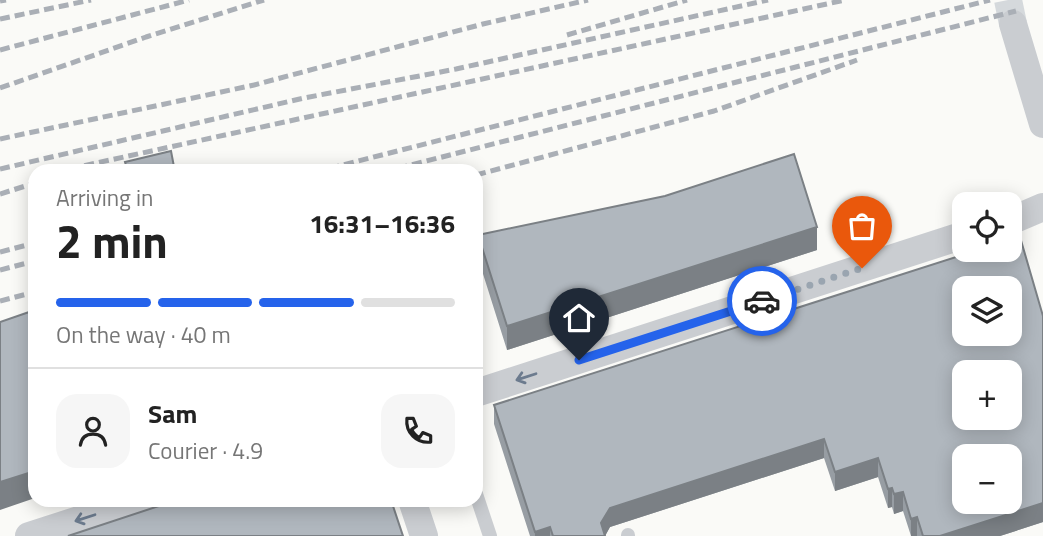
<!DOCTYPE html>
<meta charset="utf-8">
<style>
:root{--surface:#fff;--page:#f6f6f6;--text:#222;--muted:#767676;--line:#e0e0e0;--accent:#2563eb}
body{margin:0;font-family:"Titillium Web",sans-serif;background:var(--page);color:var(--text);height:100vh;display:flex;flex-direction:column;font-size:26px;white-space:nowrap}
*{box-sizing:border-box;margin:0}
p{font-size:23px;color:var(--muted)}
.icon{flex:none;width:38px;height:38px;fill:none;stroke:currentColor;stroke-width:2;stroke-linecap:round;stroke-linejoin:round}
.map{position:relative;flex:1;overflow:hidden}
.details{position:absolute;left:28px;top:164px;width:455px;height:343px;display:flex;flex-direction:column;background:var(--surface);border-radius:21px;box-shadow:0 4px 18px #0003}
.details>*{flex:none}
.tools{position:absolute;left:952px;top:192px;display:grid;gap:14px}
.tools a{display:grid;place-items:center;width:70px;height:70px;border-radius:14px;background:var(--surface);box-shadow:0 4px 18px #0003;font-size:35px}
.pin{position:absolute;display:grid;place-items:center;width:60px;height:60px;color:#fff;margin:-72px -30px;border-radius:50% 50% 50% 0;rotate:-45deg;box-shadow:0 0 7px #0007}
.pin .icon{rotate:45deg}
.courier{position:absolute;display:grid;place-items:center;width:70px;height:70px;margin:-35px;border:5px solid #2563eb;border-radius:50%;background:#fff;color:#222;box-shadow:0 2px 9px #0007}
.headline em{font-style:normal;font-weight:700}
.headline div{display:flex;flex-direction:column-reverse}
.headline{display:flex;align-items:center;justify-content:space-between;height:119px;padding:0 28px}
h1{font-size:46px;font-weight:700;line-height:52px}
.bar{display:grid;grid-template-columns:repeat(4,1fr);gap:10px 7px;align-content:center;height:84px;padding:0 28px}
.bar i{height:9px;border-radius:5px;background:var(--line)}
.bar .selected{background:var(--accent)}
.bar p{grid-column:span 4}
.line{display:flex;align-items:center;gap:18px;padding:0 28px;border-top:2px solid var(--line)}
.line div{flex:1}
.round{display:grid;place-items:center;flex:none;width:74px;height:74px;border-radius:21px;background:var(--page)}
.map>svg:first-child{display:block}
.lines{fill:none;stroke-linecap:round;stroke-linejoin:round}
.minor-tunnel{stroke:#d5d9dc;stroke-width:28;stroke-dasharray:28 14;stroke-linecap:butt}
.service{stroke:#cacdd1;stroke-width:14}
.minor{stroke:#cacdd1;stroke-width:28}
.rail{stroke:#aaafb6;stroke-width:5;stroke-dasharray:10 5;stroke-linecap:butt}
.wall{fill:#979da3}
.shaded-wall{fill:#7b8085}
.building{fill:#b0b7be;stroke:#7b8085;stroke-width:2;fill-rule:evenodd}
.oneway{stroke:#6c7b8e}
.done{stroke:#9aa5b0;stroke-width:7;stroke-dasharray:0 12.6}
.route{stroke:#2563eb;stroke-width:9}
</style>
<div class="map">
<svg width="1043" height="536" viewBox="0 0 1043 536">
<rect width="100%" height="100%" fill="#fafaf7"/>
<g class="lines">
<!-- minor-tunnel -->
<path class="minor-tunnel" d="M 1008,0 L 1013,24"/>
<!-- service -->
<path class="service" d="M 476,494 L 490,536
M 628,535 L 628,536"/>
<!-- minor -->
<path class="minor" d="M 1013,24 L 1043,124
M 1010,221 L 1043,207
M 476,393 L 964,235
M 412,500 L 424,536
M 29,536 L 141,500"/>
<!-- rail -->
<path class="rail" d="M 0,1 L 6,0
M 0,19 L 91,0
M 567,35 L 687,0
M 0,50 L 189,0
M 0,88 L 146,37 L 264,0
M 0,139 L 254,85 L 483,24 L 588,0
M 0,169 L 304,98 L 456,69 L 768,0
M 55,172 L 845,0
M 315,172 L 990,0
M 383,172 L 1016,11
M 476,175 L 714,111 L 857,60
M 0,194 L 35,183
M 0,252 L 35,243
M 0,270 L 35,261
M 0,301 L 35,292"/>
</g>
<!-- wall -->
<path class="wall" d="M 478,235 L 817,250 L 507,350 L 478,258 Z
M 1043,316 L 1043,522 L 1000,536 L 911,536 L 903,511 L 894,514 L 892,507 L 888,508 L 878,477 L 835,491 L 824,458 L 610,527 L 605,536 L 530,536 L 494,424 L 494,405 Z"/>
<!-- shaded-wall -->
<path class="shaded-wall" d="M 817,227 L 817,250 L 507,350 L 507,326 Z
M 824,439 L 824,458 L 610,527 L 605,536 L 601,523 L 610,508 Z
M 878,458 L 878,477 L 835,491 L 835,472 Z
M 35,471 L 35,498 L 0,510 L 0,482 Z
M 892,488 L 892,507 L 888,508 L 888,489 Z
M 903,492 L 903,511 L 894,514 L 894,494 Z
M 1043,503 L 1043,522 L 1000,536 L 940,536 Z
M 917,517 L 917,536 L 911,536 L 911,519 Z
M 550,527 L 550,536 L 535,536 L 535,532 Z"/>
<!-- building -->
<path class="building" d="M 171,151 L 175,172 L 128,172 L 125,162 Z
M 794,154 L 817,227 L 507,326 L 478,235 L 665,196 Z
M 1020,237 L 1043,316 L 1043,503 L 940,536 L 923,536 L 917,517 L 911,519 L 903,492 L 894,494 L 892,488 L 888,489 L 878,458 L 835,472 L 824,439 L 610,508 L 601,523 L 605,536 L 553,536 L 550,527 L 535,532 L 494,405 L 978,250 L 1010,250 L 1010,240 ZM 964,289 L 1010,289 L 1010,334 L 964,334 ZM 964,373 L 1010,373 L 1010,418 L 964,418 ZM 964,457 L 1010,457 L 1010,502 L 964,502 Z
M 35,310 L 35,471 L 0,482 L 0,322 Z
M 177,500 L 391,500 L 403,536 L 68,536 Z"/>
<!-- one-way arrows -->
<defs><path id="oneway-shaft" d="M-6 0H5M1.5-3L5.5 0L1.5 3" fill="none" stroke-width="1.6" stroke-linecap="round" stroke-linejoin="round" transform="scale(1.75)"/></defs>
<g class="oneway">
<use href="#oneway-shaft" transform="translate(526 377) rotate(162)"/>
<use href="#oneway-shaft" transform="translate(85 518) rotate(162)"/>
</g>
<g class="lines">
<!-- done -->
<path class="done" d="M 762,301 L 862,268"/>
<!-- route -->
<path class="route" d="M 579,360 L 762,301"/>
</g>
</svg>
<div class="tools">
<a><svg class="icon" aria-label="locate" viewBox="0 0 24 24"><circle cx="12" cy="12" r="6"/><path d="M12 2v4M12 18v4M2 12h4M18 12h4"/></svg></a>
<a><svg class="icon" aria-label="layers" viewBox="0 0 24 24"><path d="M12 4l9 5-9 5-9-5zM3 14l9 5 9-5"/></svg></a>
<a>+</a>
<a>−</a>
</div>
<div class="pin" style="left:862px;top:268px;background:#ea580c"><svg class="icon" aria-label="bag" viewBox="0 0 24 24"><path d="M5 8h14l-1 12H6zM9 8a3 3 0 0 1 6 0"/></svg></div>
<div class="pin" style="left:579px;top:360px;background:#1f2937"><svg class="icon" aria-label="home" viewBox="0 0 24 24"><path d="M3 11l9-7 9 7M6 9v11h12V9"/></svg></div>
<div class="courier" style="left:762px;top:301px"><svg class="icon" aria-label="car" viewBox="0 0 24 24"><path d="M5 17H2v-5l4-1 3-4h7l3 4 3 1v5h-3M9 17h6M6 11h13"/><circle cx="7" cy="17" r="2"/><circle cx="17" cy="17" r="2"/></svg></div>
<section class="details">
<div class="headline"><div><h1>2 min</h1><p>Arriving in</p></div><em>16:31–16:36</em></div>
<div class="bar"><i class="selected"></i><i class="selected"></i><i class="selected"></i><i></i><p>On the way · 40 m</p></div>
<div class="line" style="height:126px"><a class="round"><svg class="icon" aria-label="person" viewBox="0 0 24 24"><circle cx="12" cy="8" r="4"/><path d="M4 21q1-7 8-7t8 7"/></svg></a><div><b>Sam</b><p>Courier · 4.9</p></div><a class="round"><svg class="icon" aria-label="phone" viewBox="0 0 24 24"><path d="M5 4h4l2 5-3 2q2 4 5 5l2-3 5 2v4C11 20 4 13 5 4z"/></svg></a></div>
</section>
</div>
